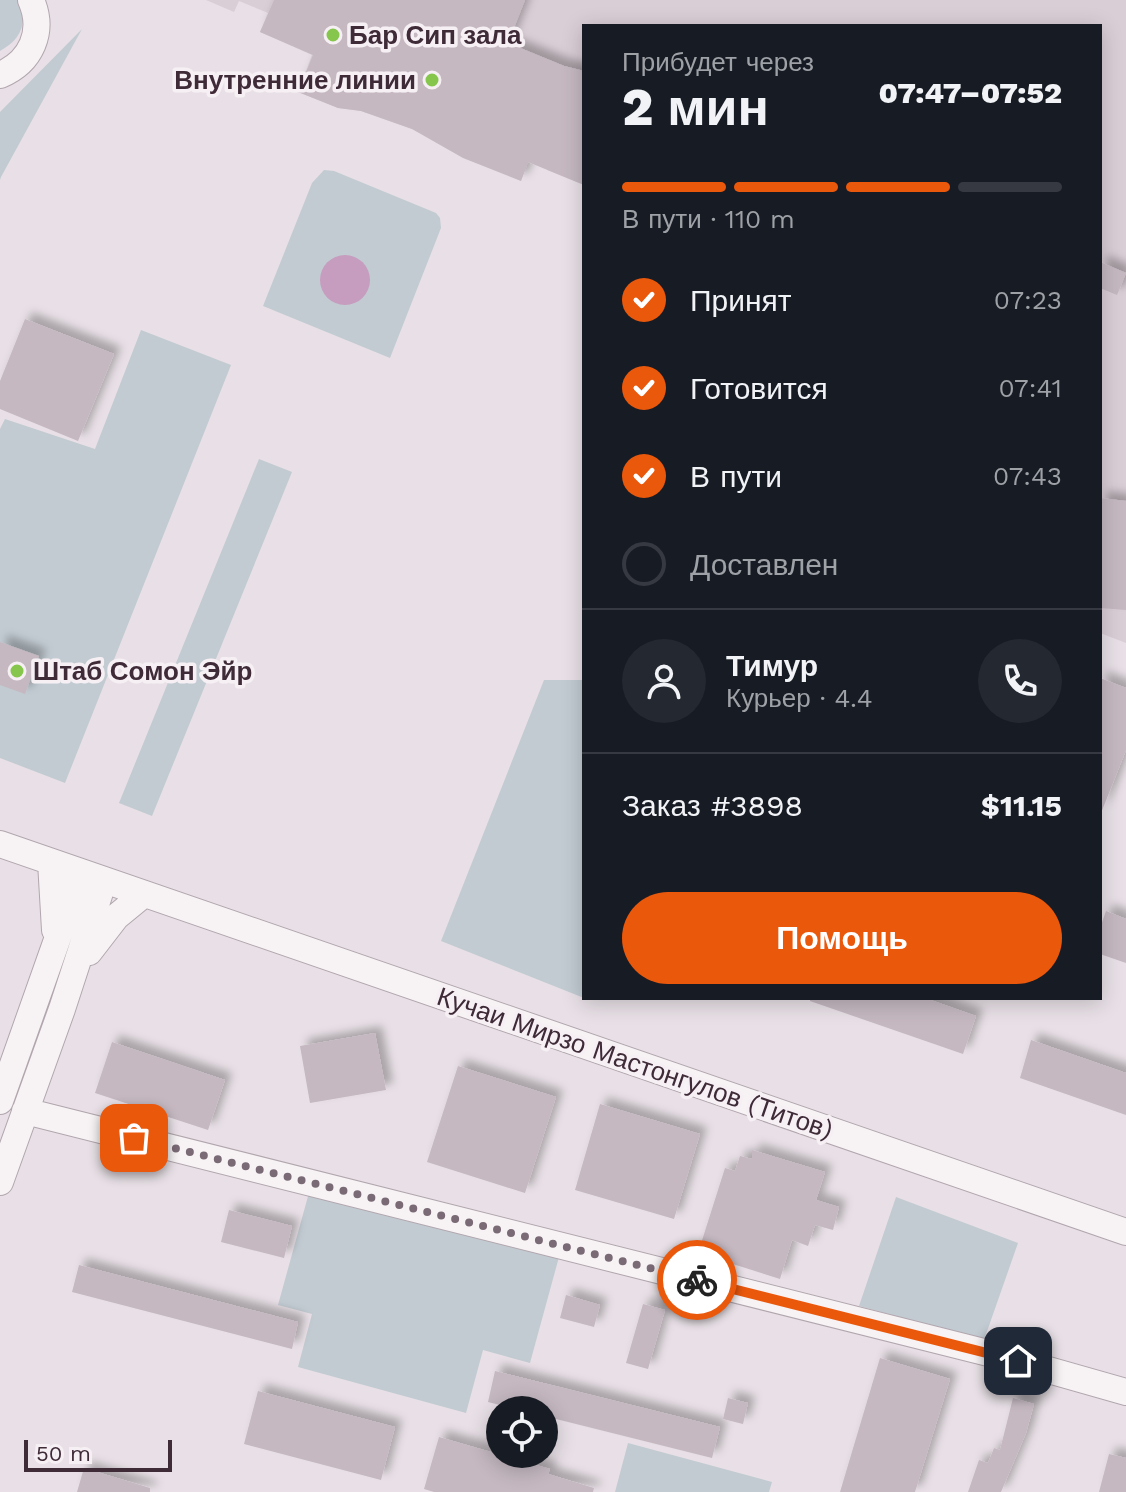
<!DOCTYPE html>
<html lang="ru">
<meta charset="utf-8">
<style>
:root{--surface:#171b24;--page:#242831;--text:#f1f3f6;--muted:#9ea1a6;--line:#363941;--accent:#ea580c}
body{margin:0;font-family:"Work Sans",sans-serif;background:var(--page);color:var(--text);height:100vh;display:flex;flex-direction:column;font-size:30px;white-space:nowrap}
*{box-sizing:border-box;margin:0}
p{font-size:26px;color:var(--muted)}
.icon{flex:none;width:44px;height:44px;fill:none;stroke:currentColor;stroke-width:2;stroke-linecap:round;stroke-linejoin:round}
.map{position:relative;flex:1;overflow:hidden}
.sheet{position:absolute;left:582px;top:24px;width:520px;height:976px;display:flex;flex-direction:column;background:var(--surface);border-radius:0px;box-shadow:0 4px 20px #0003}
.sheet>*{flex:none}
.tools{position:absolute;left:486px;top:1396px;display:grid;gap:16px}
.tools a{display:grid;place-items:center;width:72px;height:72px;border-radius:50%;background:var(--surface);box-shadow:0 4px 20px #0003;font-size:40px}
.scale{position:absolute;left:24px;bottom:20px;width:148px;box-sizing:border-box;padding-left:8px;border:4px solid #3f2a38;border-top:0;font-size:22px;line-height:28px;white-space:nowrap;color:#3f2a38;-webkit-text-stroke:6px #f6f0f4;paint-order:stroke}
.pin{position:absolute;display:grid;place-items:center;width:68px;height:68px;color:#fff;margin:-34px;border-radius:16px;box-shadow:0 4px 12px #0006}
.courier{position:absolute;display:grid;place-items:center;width:80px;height:80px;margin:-40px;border:6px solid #ea580c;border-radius:50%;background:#fff;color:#222;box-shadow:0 2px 10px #0007}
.headline em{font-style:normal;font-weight:800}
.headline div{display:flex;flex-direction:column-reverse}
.headline{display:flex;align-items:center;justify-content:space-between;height:136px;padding:0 40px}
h1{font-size:52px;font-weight:800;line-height:60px}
.bar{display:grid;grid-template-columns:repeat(4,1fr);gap:12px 8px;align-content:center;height:96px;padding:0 40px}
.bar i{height:10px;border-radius:6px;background:var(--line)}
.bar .selected{background:var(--accent)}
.bar p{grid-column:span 4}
.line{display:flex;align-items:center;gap:20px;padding:0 40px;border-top:2px solid var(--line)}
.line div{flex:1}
.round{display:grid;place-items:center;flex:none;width:84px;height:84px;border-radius:42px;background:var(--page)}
ol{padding:0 40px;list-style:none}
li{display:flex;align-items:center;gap:24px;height:88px}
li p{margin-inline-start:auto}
li .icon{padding:8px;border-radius:50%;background:var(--accent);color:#fff;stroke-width:4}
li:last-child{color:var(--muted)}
li i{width:44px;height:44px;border:4px solid var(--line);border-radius:50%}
.cta{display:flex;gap:16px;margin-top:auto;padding:16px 40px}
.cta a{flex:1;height:92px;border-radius:48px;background:var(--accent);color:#fff;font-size:32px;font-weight:800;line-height:92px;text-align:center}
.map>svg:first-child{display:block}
.built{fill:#daced6}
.green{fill:#c2cbd2}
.water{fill:#c69dbf}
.building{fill:#c5b8c1;filter:url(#shadow)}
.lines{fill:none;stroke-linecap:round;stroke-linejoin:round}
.minor-casing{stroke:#b2a6ae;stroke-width:28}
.minor{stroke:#f7f3f5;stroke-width:26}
.done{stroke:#7a6a75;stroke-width:8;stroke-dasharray:0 14.4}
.route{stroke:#ea580c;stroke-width:10}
.poi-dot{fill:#87c64d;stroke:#f6f0f4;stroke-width:3}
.labels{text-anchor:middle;stroke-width:7;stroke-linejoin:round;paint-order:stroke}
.poi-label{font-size:26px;font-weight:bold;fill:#3f2a38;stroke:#f6f0f4;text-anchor:start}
.street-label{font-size:26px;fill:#3f2a38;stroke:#f6f0f4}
</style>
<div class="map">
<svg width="1126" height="1492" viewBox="0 0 1126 1492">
<defs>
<filter id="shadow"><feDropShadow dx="7" dy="-7" stdDeviation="4" flood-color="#0004"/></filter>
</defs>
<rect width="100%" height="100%" fill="#e8e0e6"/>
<!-- built -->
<path class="built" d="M 206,0 L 1126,0 L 1126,643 L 1100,633 L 1100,26 L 584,26 L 584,185 L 547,170 L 558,142 L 539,135 L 521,181 L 412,129 L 361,111 L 338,108 L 298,92 L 312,55 L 260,32 L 268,13 L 239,1 L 234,12 Z"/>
<!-- green -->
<path class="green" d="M 0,0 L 18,0 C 29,22 21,40 0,51 Z
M 82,29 L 1,177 L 0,180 L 0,112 Z
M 324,170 L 334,171 L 436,213 L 440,218 L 441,228 L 390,358 L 263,306 L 312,183 Z
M 141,330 L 231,365 L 65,783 L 0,758 L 0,429 L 5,419 L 95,449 Z
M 259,459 L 292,472 L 152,816 L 119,803 Z
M 544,680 L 584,680 L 584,998 L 441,941 Z
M 310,1189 L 559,1257 L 530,1363 L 483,1350 L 466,1413 L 298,1367 L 312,1314 L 278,1305 Z
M 896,1197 L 1018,1243 L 984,1340 L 859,1306 Z
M 628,1443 L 772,1482 L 769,1492 L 615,1492 Z"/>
<!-- water -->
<path class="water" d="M320 280a25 25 0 1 1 50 0a25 25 0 1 1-50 0Z"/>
<!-- building -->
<path class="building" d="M 274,0 L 525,0 L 508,43 L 564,66 L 584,71 L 584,185 L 528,162 L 521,181 L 463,158 L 412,129 L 361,111 L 338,108 L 298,92 L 313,55 L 260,32 Z
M 1100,262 L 1126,273 L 1117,295 L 1100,288 Z
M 25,319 L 114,354 L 78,441 L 0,409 L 0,381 Z
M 1100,498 L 1126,501 L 1126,610 L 1100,608 Z
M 0,642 L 39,656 L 25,694 L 0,685 Z
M 1100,678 L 1126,688 L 1126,750 L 1101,813 Z
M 1106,911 L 1126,919 L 1126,963 L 1100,954 L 1100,928 Z
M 810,998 L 925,998 L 976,1016 L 963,1054 L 810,1001 Z
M 375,1033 L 386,1090 L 310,1103 L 300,1046 Z
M 1031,1040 L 1126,1073 L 1126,1115 L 1020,1078 Z
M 112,1042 L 225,1080 L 208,1130 L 95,1093 Z
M 458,1066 L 556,1097 L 525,1193 L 427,1162 Z
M 600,1104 L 700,1134 L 674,1219 L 575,1190 Z
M 752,1150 L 825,1172 L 816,1200 L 839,1207 L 833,1230 L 815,1225 L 808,1246 L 792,1240 L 780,1279 L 698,1253 L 725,1168 L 735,1171 L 740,1156 L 752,1159 Z
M 229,1210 L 292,1226 L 284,1258 L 221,1242 Z
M 79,1265 L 298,1322 L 292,1349 L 72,1292 Z
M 566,1295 L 600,1305 L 594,1327 L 560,1318 Z
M 643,1304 L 665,1310 L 648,1369 L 626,1363 Z
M 880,1358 L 950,1379 L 915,1492 L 840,1492 Z
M 495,1371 L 720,1427 L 712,1458 L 544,1416 L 544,1410 L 520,1410 L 488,1402 Z
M 258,1391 L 395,1427 L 381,1480 L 244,1444 Z
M 728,1398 L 748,1403 L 743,1424 L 723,1419 Z
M 1013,1398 L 1034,1404 L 1026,1433 L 1001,1492 L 968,1492 L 979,1460 L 988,1463 L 994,1448 L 1000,1450 Z
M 439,1437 L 550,1469 L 548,1474 L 594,1488 L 593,1492 L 434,1492 L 424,1489 Z
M 1109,1454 L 1126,1458 L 1126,1492 L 1099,1492 Z
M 84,1468 L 150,1488 L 150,1492 L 77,1492 Z"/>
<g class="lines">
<defs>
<path id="minor" d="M 0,75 C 31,62 45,32 31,0
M 0,844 L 1126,1232
M 51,862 L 55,930
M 89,952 L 116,917 L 144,894
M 0,1101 L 81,872
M 25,1111 L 992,1354 L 1126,1392
M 0,1182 L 62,1009 L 104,880"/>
</defs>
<!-- minor casing -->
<use href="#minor" class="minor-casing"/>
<!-- minor -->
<use href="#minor" class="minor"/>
</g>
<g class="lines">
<!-- done -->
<path class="done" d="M 134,1138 L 697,1280"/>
<!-- route -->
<path class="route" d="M 697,1280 L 1018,1361"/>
</g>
<!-- markers -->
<g class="poi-dot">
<circle cx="333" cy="35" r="8"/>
<circle cx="432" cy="80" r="8"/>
<circle cx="17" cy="671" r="8"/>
</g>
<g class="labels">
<!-- poi labels -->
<g class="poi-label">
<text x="349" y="44">Бар Сип зала</text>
<text x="416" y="89" text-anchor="end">Внутренние линии</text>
<text x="33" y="680">Штаб Сомон Эйр</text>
</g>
<!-- street labels -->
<g class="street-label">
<text transform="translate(635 1063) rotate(19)" y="9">Кучаи Мирзо Мастонгулов (Титов)</text>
</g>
</g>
</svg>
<div class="tools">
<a><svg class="icon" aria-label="locate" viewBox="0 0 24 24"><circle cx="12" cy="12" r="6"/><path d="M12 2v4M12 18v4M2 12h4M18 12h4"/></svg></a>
</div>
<div class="scale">50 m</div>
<div class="pin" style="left:134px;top:1138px;background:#ea580c"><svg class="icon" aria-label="bag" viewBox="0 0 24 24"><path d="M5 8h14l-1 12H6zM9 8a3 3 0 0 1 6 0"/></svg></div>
<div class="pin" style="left:1018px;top:1361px;background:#1f2937"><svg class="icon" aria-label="home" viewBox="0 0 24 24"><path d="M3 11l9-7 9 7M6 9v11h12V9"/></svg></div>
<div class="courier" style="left:697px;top:1280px"><svg class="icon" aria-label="bike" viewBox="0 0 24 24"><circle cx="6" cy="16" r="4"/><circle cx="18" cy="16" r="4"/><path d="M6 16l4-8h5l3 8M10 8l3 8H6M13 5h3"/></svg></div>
<section class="sheet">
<div class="headline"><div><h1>2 мин</h1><p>Прибудет через</p></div><em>07:47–07:52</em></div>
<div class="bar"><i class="selected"></i><i class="selected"></i><i class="selected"></i><i></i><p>В пути · 110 m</p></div>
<ol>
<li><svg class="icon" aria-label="check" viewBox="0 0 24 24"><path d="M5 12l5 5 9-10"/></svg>Принят<p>07:23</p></li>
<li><svg class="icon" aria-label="check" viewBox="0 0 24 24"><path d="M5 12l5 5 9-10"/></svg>Готовится<p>07:41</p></li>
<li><svg class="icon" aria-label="check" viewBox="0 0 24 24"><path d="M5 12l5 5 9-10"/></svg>В пути<p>07:43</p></li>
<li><i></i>Доставлен</li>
</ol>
<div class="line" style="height:144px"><a class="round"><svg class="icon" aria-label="person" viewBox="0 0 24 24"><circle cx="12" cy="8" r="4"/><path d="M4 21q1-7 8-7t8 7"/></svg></a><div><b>Тимур</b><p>Курьер · 4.4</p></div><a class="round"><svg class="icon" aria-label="phone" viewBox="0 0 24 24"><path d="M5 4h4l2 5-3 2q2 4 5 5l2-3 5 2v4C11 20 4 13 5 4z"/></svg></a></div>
<div class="line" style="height:104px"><div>Заказ #3898</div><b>$11.15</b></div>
<div class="cta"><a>Помощь</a></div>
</section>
</div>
